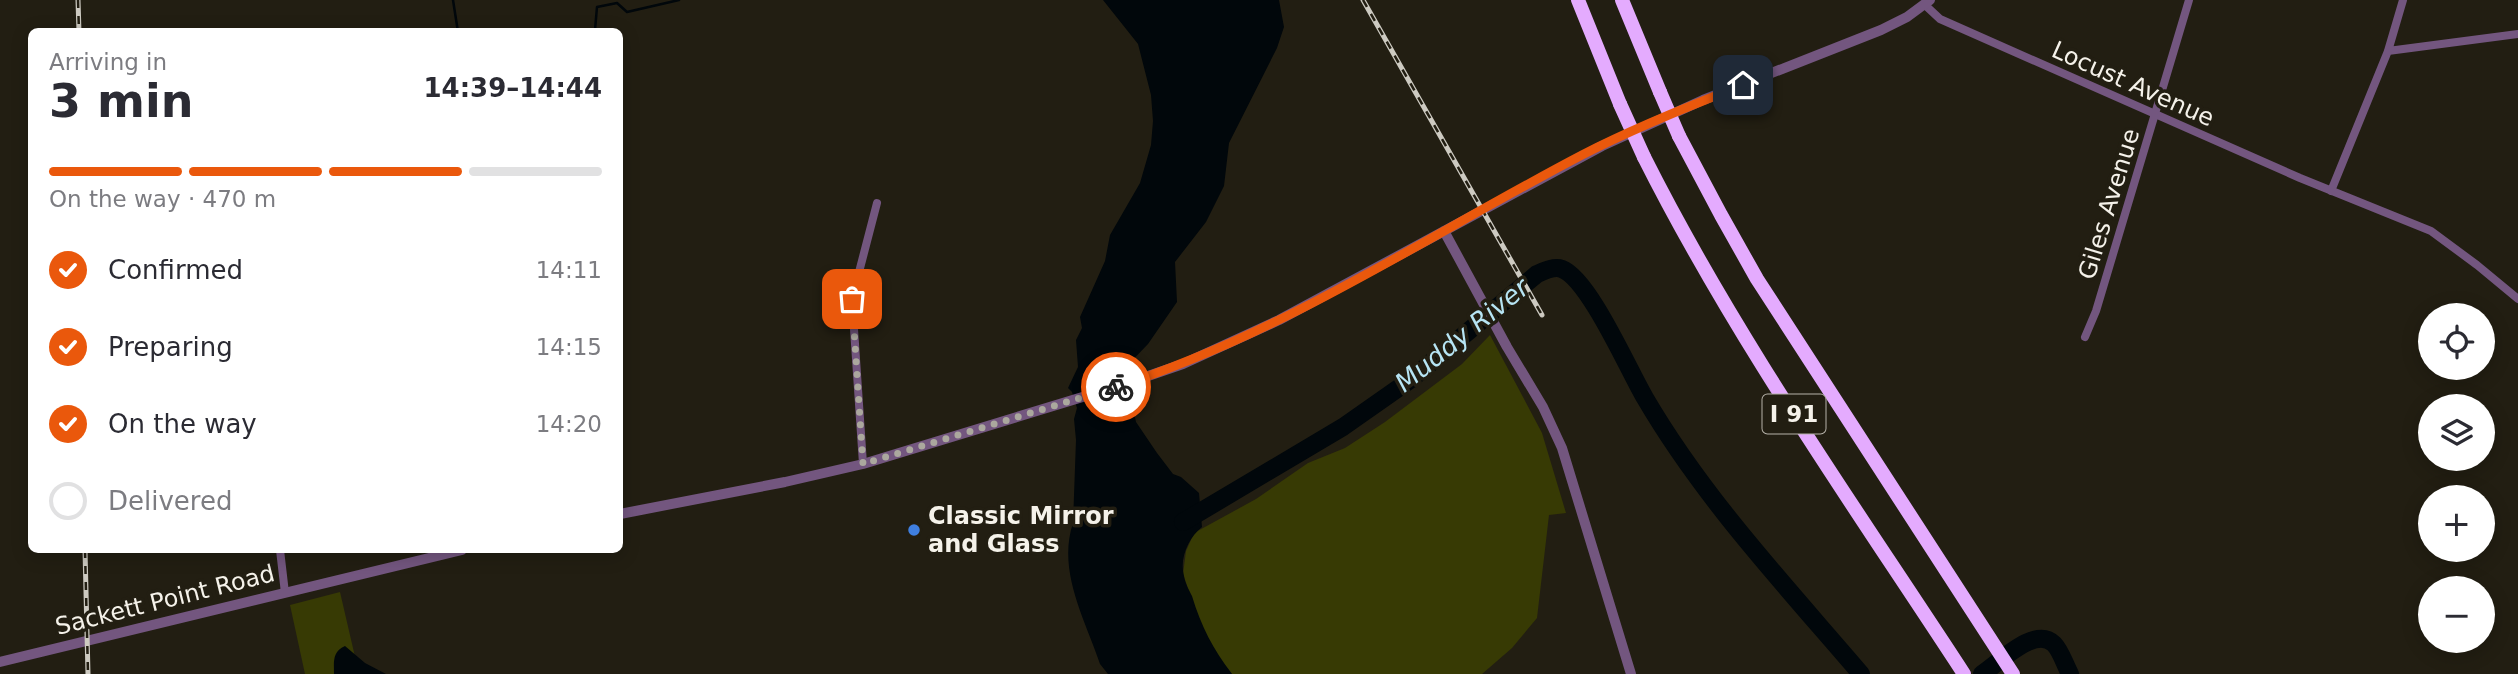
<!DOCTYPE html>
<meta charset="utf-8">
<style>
:root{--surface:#fff;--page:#f2f2f3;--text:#2b2b33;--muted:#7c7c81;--line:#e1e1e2;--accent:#ea580c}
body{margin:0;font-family:"DejaVu Sans",sans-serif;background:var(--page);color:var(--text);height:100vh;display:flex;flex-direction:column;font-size:26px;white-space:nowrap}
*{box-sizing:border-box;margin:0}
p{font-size:23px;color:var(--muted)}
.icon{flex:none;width:38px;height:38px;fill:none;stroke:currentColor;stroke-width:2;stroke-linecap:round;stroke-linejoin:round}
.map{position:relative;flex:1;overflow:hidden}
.drawer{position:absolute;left:28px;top:28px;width:595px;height:525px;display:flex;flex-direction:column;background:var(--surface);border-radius:10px;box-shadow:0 4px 18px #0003}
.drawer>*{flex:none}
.tools{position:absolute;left:2418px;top:303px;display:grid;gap:14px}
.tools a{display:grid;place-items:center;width:77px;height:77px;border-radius:50%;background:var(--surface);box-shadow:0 4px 18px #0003;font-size:35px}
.pin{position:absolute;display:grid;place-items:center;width:60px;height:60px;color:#fff;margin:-30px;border-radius:14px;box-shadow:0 4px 10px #0006}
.courier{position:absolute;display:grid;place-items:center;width:70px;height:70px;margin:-35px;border:5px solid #ea580c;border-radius:50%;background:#fff;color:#222;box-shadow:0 2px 9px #0007}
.headline em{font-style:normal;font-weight:700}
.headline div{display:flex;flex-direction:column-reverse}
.headline{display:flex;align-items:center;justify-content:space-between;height:119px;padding:0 21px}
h1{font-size:46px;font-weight:700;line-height:52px}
.bar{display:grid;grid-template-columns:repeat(4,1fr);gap:10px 7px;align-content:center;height:84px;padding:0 21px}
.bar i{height:9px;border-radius:5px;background:var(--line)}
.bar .selected{background:var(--accent)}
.bar p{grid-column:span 4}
ol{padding:0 21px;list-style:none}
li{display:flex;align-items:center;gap:21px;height:77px}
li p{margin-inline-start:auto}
li .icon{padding:7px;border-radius:50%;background:var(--accent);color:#fff;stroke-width:4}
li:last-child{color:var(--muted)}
li i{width:38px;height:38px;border:4px solid var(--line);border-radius:50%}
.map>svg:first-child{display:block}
.green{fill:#373a04}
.water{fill:#01070b}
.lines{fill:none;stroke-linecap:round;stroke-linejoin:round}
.stream{stroke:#01070b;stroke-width:2.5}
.river{stroke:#01070b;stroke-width:18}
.minor{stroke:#73567f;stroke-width:8}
.tertiary{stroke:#73567f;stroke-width:10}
.motorway{stroke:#e4abfe;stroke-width:14}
.rail-casing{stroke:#cdcac1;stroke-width:5}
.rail{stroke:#221e12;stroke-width:2.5;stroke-dasharray:8;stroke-linecap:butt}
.motorway-bridge{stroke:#e4abfe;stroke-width:14}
.done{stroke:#aba89e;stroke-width:7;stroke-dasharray:0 12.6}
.route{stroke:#ea580c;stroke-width:9}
.shop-dot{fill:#3f7fe0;stroke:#221e12;stroke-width:2.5}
.labels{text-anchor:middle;stroke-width:7;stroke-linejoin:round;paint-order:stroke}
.shield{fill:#221e12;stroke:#b6b2a9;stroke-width:2}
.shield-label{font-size:23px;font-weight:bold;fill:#f5f2ea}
.street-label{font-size:24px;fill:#f5f2ea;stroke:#221e12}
.poi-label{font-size:24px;font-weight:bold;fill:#f5f2ea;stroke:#221e12;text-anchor:start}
.water-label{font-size:26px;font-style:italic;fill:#b7e5f4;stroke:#221e12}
</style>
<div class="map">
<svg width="2518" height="674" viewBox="0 0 2518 674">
<rect width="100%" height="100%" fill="#221e12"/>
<!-- green -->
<path class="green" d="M 1490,335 L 1542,433 L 1566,513 L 1549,515 L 1537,618 L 1512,648 L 1482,674 L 1232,674 L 1216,653 L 1200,623 L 1183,574 L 1186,551 L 1194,533 L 1256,499 L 1308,463 L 1345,448 L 1385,422 L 1462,364 Z
M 340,592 L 359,674 L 305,674 L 290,605 Z"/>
<!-- water -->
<path class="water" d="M 1103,0 L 1279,0 L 1284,27 L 1277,48 L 1229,143 L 1224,186 L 1206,222 L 1175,262 L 1177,302 L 1148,344 L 1123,370 L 1119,377 L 1125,393 L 1131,399 L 1136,422 L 1157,453 L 1173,474 L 1181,477 L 1199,493 L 1202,527 C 1189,537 1179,558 1184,576 C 1185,583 1189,590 1192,596 C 1201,626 1213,649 1232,674 L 1108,674 L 1100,664 C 1085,619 1057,571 1073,523 L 1076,440 L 1074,419 L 1077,408 L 1072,392 L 1068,388 L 1078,367 L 1076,340 L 1082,328 L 1080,317 L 1105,261 L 1110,235 L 1140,183 L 1151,145 L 1153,121 L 1151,95 L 1138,44 Z
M 345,646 L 365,663 L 386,674 L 334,674 C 334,662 332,652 345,646 Z"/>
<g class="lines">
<!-- stream -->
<path class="stream" d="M 453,0 L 458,32
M 590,32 L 595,30 L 597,7 L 617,3 L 627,12 L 679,0"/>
<!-- river -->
<path class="river" d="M 1183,522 L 1343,427 L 1410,380 L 1537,274 C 1544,271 1554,266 1562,269 C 1589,279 1629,371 1645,398 C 1704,499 1785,585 1861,674
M 1982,674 C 1999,663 2035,625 2054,644 C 2061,651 2065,665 2070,674"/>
<!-- minor -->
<path class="minor" d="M 1925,5 L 1940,19 L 2300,178 L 2431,231 L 2477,265 L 2518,299
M 2388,51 L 2518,34
M 2331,191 L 2388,51 L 2403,0
M 2085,337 L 2096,311 L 2189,0
M 863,464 L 852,299 L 877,203
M 280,550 L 285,593"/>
<!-- tertiary -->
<path class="tertiary" d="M 1444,231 L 1507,347 L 1543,407 L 1562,448 L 1631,674
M 620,514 L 785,482 L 863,464 L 1122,385 L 1183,364 L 1279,320 L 1602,146 L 1703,100 L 1881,30 L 1907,17 L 1930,0
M 0,662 L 462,550"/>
<!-- motorway -->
<path class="motorway" d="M 1578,0 L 1620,104
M 1622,0 L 1660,92
M 1679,136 L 1721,215 L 1757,279 L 2013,674
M 1644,157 C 1735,338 1853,504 1964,674"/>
<defs>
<path id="rail" d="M 78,0 L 79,32
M 1363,0 L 1542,315
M 85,550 L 88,674"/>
</defs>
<!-- rail casing -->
<use href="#rail" class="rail-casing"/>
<!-- rail -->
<use href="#rail" class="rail"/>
<!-- motorway-bridge -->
<path class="motorway-bridge" d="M 1660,92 L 1679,136
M 1620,104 L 1644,157"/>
</g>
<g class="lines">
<!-- done -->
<path class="done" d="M 852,299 L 863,464 L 1116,387"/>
<!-- route -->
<path class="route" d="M 1116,387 C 1282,334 1429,235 1582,155 C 1634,128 1689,106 1743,85"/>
</g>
<!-- markers -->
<circle class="shop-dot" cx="914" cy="530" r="7"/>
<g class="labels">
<!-- shield labels -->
<rect class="shield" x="1762.5" y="394.5" width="63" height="39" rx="5"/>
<g class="shield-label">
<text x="1794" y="422">I 91</text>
</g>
<!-- street labels -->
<g class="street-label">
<text transform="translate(2133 84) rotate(24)" y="8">Locust Avenue</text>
<text transform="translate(2109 204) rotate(-73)" y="8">Giles Avenue</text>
<text transform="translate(165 600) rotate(-14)" y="8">Sackett Point Road</text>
</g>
<!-- poi labels -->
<g class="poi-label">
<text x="928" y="524">Classic Mirror<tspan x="928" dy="28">and Glass</tspan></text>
</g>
<!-- water labels -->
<g class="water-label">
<text transform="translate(1462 335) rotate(-39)" y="9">Muddy River</text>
</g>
</g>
</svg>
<div class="tools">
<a><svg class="icon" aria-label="locate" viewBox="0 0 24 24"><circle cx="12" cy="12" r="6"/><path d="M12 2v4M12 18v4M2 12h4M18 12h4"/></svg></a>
<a><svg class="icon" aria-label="layers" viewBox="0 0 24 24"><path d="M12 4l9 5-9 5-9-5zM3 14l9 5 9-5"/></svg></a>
<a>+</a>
<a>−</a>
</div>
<div class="pin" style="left:852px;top:299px;background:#ea580c"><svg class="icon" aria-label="bag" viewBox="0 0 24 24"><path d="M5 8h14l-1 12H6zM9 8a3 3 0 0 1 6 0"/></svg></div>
<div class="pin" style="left:1743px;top:85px;background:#1f2937"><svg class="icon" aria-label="home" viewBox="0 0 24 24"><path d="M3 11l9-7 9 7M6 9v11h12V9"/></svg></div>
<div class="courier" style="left:1116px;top:387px"><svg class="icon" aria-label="bike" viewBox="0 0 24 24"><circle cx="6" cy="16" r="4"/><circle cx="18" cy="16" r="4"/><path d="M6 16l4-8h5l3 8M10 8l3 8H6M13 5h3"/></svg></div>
<section class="drawer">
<div class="headline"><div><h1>3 min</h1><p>Arriving in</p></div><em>14:39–14:44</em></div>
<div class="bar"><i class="selected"></i><i class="selected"></i><i class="selected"></i><i></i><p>On the way · 470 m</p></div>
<ol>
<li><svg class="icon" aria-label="check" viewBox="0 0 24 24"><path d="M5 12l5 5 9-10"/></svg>Confirmed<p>14:11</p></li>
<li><svg class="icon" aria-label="check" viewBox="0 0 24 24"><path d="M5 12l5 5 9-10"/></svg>Preparing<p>14:15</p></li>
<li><svg class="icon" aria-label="check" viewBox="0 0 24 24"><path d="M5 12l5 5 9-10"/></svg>On the way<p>14:20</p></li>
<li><i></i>Delivered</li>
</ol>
</section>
</div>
